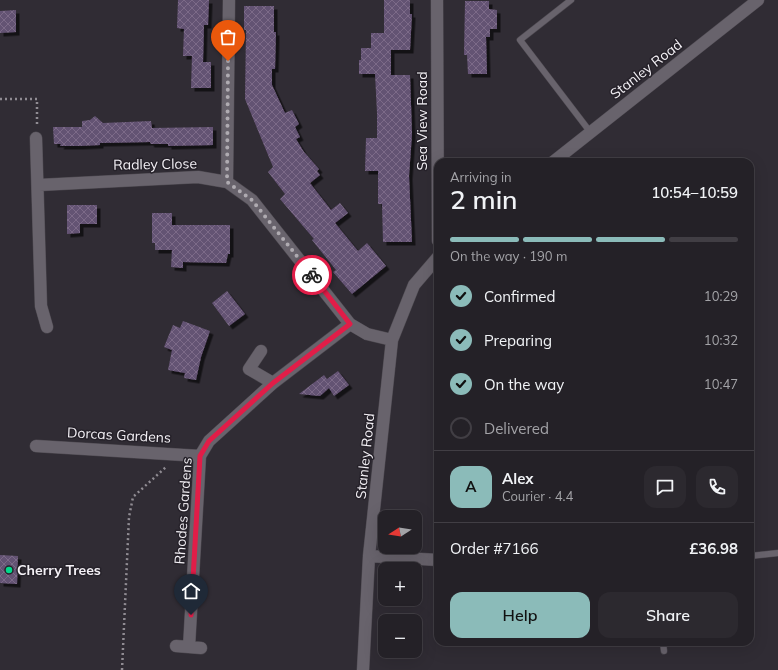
<!DOCTYPE html>
<meta charset="utf-8">
<style>
:root{--surface:#242127;--page:#2c292f;--text:#f1f3f6;--muted:#a3a3a7;--line:#413e44;--accent:#8bbbb9}
body{margin:0;font-family:Mulish,sans-serif;background:var(--page);color:var(--text);height:100vh;display:flex;flex-direction:column;font-size:15px;white-space:nowrap}
*{box-sizing:border-box;margin:0}
p{font-size:13px;color:var(--muted)}
.icon{flex:none;width:22px;height:22px;fill:none;stroke:currentColor;stroke-width:2;stroke-linecap:round;stroke-linejoin:round}
.map{position:relative;flex:1;overflow:hidden}
.details{position:absolute;left:434px;top:158px;width:320px;height:488px;display:flex;flex-direction:column;background:var(--surface);border-radius:12px;box-shadow:0 4px 16px #0002,0 0 0 1px var(--line)}
.details>*{flex:none}
.needle{width:26px;rotate:258deg}
.fabs{position:absolute;left:378px;top:510px;display:grid;gap:8px}
.fabs a{display:grid;place-items:center;width:44px;height:44px;border-radius:8px;background:var(--surface);box-shadow:0 4px 16px #0002,0 0 0 1px var(--line);font-size:20px}
.pin{position:absolute;display:grid;place-items:center;width:34px;height:34px;color:#fff;margin:-41px -17px;border-radius:50% 50% 50% 0;rotate:-45deg;box-shadow:0 0 4px #0007}
.pin .icon{rotate:45deg}
.courier{position:absolute;display:grid;place-items:center;width:40px;height:40px;margin:-20px;border:3px solid #e11d48;border-radius:50%;background:#fff;color:#222;box-shadow:0 1px 5px #0007}
.head em{font-style:normal;font-weight:600}
.head div{display:flex;flex-direction:column-reverse}
.head{display:flex;align-items:center;justify-content:space-between;height:68px;padding:0 16px}
h1{font-size:26px;font-weight:600;line-height:30px}
.bar{display:grid;grid-template-columns:repeat(4,1fr);gap:6px 4px;align-content:center;height:48px;padding:0 16px}
.bar i{height:5px;border-radius:3px;background:var(--line)}
.bar .on{background:var(--accent)}
.bar p{grid-column:span 4}
.line{display:flex;align-items:center;gap:10px;padding:0 16px;border-top:1px solid var(--line)}
.line div{flex:1}
.round{display:grid;place-items:center;flex:none;width:42px;height:42px;border-radius:12px;background:var(--page)}
ol{padding:0 16px;list-style:none}
li{display:flex;align-items:center;gap:12px;height:44px}
li p{margin-inline-start:auto}
li .icon{padding:4px;border-radius:50%;background:var(--accent);color:#111;stroke-width:4}
li:last-child{color:var(--muted)}
li i{width:22px;height:22px;border:2px solid var(--line);border-radius:50%}
.primary-button{display:flex;gap:8px;margin-top:auto;padding:8px 16px}
.primary-button a{flex:1;height:46px;border-radius:12px;background:var(--accent);color:#111;font-size:16px;font-weight:600;line-height:46px;text-align:center}
.primary-button a+a{background:var(--page);color:var(--text)}
.map>svg:first-child{display:block}
.building{fill:url(#building-cross-hatch);filter:url(#shadow)}
.lines{fill:none;stroke-linecap:round;stroke-linejoin:round}
.lane-casing{stroke:#4d4950;stroke-width:7}
.street-casing{stroke:#4d4950;stroke-width:13}
.path{stroke:#908c93;stroke-width:2.5;stroke-dasharray:2 3;stroke-linecap:butt}
.lane{stroke:#68636c;stroke-width:6}
.street{stroke:#68636c;stroke-width:12}
.done{stroke:#afabb1;stroke-width:4;stroke-dasharray:0 7.2}
.route{stroke:#e11d48;stroke-width:5}
.poi-dot{fill:#00d98c;stroke:#26222a;stroke-width:1.5}
.labels{text-anchor:middle;stroke-width:3;stroke-linejoin:round;paint-order:stroke}
.street-label{font-size:14px;fill:#f3f0f5;stroke:#26222a}
.poi-label{font-size:14px;font-weight:bold;fill:#f3f0f5;stroke:#26222a;text-anchor:start}
</style>
<div class="map">
<svg width="778" height="670" viewBox="0 0 778 670">
<defs>
<pattern id="building-cross-hatch" width="8" height="8" patternUnits="userSpaceOnUse"><rect width="8" height="8" fill="#645273"/><path d="M0 0l8 8M0 8l8-8" fill="none" stroke="#7b6b88"/></pattern>
<filter id="shadow"><feDropShadow dx="3.5" dy="3.5" stdDeviation="0" flood-color="#0009"/></filter>
</defs>
<rect width="100%" height="100%" fill="#302c34"/>
<!-- building -->
<path class="building" d="M 178,0 L 209,0 L 208,25 L 204,25 L 203,62 L 211,62 L 211,88 L 191,88 L 192,56 L 183,56 L 184,29 L 177,28 Z
M 384,0 L 410,0 L 410,14 L 412,14 L 410,50 L 391,50 L 391,75 L 410,75 L 412,134 L 409,176 L 412,242 L 383,242 L 382,204 L 378,204 L 378,171 L 365,171 L 366,138 L 377,138 L 377,113 L 375,74 L 359,74 L 359,60 L 361,60 L 361,48 L 371,48 L 371,33 L 384,33 Z
M 465,1 L 489,1 L 489,9 L 497,10 L 497,29 L 490,29 L 490,37 L 486,37 L 487,74 L 468,74 L 467,55 L 464,55 Z
M 244,6 L 274,6 L 274,32 L 276,32 L 275,69 L 272,69 L 272,85 L 285,113 L 292,110 L 299,124 L 295,127 L 300,137 L 296,139 L 304,152 L 319,169 L 317,171 L 320,175 L 310,183 L 331,210 L 340,203 L 348,213 L 335,223 L 358,251 L 367,243 L 386,266 L 352,294 L 333,272 L 336,270 L 312,240 L 314,239 L 280,199 L 285,194 L 268,172 L 273,167 L 245,99 L 246,30 L 244,30 Z
M 16,10 L 16,32 L 0,33 L 0,11 Z
M 95,116 L 103,123 L 151,121 L 152,128 L 213,127 L 213,145 L 168,146 L 168,144 L 151,144 L 150,142 L 100,143 L 100,145 L 79,146 L 60,146 L 61,144 L 54,144 L 53,127 L 82,127 L 82,121 L 90,120 Z
M 67,205 L 97,205 L 97,224 L 80,224 L 80,233 L 67,234 Z
M 152,213 L 172,213 L 172,225 L 230,225 L 230,254 L 228,254 L 226,263 L 183,262 L 183,268 L 171,267 L 172,250 L 155,250 L 155,243 L 152,243 Z
M 227,291 L 245,314 L 229,326 L 212,303 Z
M 183,321 L 210,331 L 201,357 L 196,380 L 184,378 L 185,373 L 168,370 L 172,350 L 164,347 L 173,325 L 180,328 Z
M 338,371 L 349,385 L 334,396 L 329,388 L 320,396 L 299,394 L 324,375 L 327,379 Z
M 0,555 L 18,556 L 17,584 L 0,583 Z"/>
<g class="lines">
<defs>
<path id="lane" d="M 571,0 L 520,40 L 591,133
M 750,556 L 778,553
M 663,642 L 664,651"/>
<path id="street" d="M 437,0 L 438,241
M 36,138 L 41,306 L 47,327
M 553,162 L 758,0
M 227,182 L 229,0
M 39,185 L 198,177 L 227,182 L 252,200 L 350,324
M 261,351 L 249,369 L 273,383
M 36,446 L 200,456
M 369,556 L 438,560
M 176,646 L 201,648
M 189,647 L 200,456 L 209,441 L 273,383 L 350,324 L 367,334 L 392,340
M 363,670 L 369,556 L 392,340 L 414,285 L 438,257"/>
</defs>
<!-- lane casing -->
<use href="#lane" class="lane-casing"/>
<!-- street casing -->
<use href="#street" class="street-casing"/>
<!-- path -->
<path class="path" d="M 0,99 L 37,99 L 37,126
M 122,670 L 129,517 L 133,497 L 166,467"/>
<!-- lane -->
<use href="#lane" class="lane"/>
<!-- street -->
<use href="#street" class="street"/>
</g>
<g class="lines">
<!-- done -->
<path class="done" d="M 228,61 L 227,182 L 252,200 L 312,275"/>
<!-- route -->
<path class="route" d="M 191,615 L 200,456 L 209,441 L 273,383 L 350,324 L 312,275"/>
</g>
<!-- markers -->
<circle class="poi-dot" cx="9" cy="570" r="4"/>
<g class="labels">
<!-- street labels -->
<g class="street-label">
<text transform="translate(646 69) rotate(-38)" y="5">Stanley Road</text>
<text transform="translate(422 121) rotate(-90)" y="5">Sea View Road</text>
<text transform="translate(155 164) rotate(-1)" y="5">Radley Close</text>
<text transform="translate(119 435) rotate(3)" y="5">Dorcas Gardens</text>
<text transform="translate(365 456) rotate(-84)" y="5">Stanley Road</text>
<text transform="translate(183 511) rotate(-86)" y="5">Rhodes Gardens</text>
</g>
<!-- poi labels -->
<g class="poi-label">
<text x="17" y="575">Cherry Trees</text>
</g>
</g>
</svg>
<div class="fabs">
<a><svg class="needle" viewBox="-14 -14 28 28"><path d="M0-13l5 13h-10z" fill="#e53935"/><path d="M0 13l5-13h-10z" fill="#a3a3a7"/></svg></a>
<a>+</a>
<a>−</a>
</div>
<div class="pin" style="left:228px;top:61px;background:#ea580c"><svg class="icon" aria-label="bag" viewBox="0 0 24 24"><path d="M5 8h14l-1 12H6zM9 8a3 3 0 0 1 6 0"/></svg></div>
<div class="pin" style="left:191px;top:615px;background:#1f2937"><svg class="icon" aria-label="home" viewBox="0 0 24 24"><path d="M3 11l9-7 9 7M6 9v11h12V9"/></svg></div>
<div class="courier" style="left:312px;top:275px"><svg class="icon" aria-label="bike" viewBox="0 0 24 24"><circle cx="6" cy="16" r="4"/><circle cx="18" cy="16" r="4"/><path d="M6 16l4-8h5l3 8M10 8l3 8H6M13 5h3"/></svg></div>
<section class="details">
<div class="head"><div><h1>2 min</h1><p>Arriving in</p></div><em>10:54–10:59</em></div>
<div class="bar"><i class="on"></i><i class="on"></i><i class="on"></i><i></i><p>On the way · 190 m</p></div>
<ol>
<li><svg class="icon" aria-label="check" viewBox="0 0 24 24"><path d="M5 12l5 5 9-10"/></svg>Confirmed<p>10:29</p></li>
<li><svg class="icon" aria-label="check" viewBox="0 0 24 24"><path d="M5 12l5 5 9-10"/></svg>Preparing<p>10:32</p></li>
<li><svg class="icon" aria-label="check" viewBox="0 0 24 24"><path d="M5 12l5 5 9-10"/></svg>On the way<p>10:47</p></li>
<li><i></i>Delivered</li>
</ol>
<div class="line" style="height:72px"><b class="round" style="background:var(--accent);color:#111">A</b><div><b>Alex</b><p>Courier · 4.4</p></div><a class="round"><svg class="icon" aria-label="chat" viewBox="0 0 24 24"><path d="M4 5h16v11H9l-5 4z"/></svg></a><a class="round"><svg class="icon" aria-label="phone" viewBox="0 0 24 24"><path d="M5 4h4l2 5-3 2q2 4 5 5l2-3 5 2v4C11 20 4 13 5 4z"/></svg></a></div>
<div class="line" style="height:52px"><div>Order #7166</div><b>£36.98</b></div>
<div class="primary-button"><a>Help</a><a>Share</a></div>
</section>
</div>
